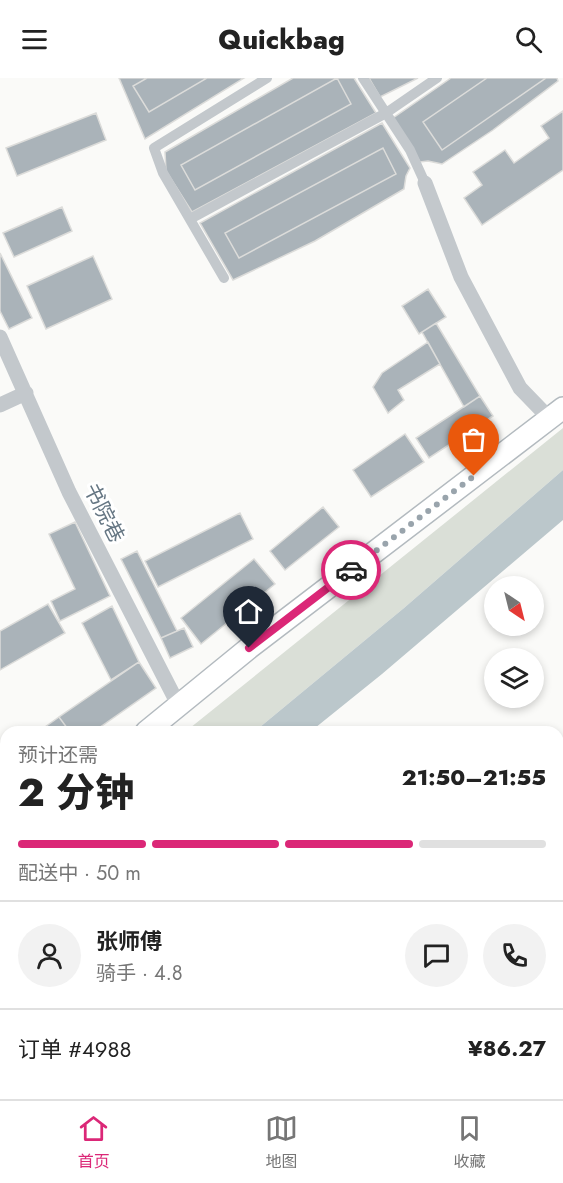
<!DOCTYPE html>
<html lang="zh">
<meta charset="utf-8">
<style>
:root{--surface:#fff;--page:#f2f2f2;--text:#222;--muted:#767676;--line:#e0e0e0;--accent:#db2777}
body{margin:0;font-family:Jost,"Noto Sans SC",sans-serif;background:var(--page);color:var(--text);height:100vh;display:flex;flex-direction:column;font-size:22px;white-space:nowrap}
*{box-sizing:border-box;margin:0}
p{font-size:20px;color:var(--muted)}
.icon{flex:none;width:33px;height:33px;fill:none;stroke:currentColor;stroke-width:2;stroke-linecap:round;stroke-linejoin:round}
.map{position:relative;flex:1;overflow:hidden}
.drawer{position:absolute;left:0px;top:648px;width:564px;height:374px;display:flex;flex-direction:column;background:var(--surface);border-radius:18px 18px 0 0;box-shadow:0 3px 9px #0003}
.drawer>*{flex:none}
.needle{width:39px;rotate:145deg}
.buttons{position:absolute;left:484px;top:498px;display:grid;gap:12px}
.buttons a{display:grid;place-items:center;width:60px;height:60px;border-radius:50%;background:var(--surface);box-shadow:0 3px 9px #0003;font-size:30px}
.pin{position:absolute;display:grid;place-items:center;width:51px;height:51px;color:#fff;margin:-62px -26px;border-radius:50% 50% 50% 0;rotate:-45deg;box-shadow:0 0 6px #0007}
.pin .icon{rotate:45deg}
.courier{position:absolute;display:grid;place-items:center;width:60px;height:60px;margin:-30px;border:4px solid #db2777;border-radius:50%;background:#fff;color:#222;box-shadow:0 2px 8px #0007}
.overview em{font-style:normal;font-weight:800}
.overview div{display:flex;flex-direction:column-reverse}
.overview{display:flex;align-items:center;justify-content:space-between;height:102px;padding:0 18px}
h1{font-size:39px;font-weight:800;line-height:45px}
.bar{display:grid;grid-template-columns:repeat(4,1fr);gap:9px 6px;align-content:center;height:72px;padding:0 18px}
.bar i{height:8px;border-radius:4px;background:var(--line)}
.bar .selected{background:var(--accent)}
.bar p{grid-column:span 4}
.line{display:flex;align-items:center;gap:15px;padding:0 18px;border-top:2px solid var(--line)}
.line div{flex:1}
.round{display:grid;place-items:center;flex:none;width:63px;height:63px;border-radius:32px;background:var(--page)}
header{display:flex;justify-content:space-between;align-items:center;height:78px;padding:0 18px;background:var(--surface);font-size:27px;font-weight:800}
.dock{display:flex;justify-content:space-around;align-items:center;height:84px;border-top:2px solid var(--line);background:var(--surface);font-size:16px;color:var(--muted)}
.dock a{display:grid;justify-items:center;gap:3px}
.dock .selected{color:var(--accent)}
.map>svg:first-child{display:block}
.green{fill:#dadfd7}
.water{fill:#bbc7cb}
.building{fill:#aab3b9;stroke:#dcdcda;stroke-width:1.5}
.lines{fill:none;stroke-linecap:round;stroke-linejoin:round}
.secondary-casing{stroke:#b3babf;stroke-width:24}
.pedestrian{stroke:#c3c8cc;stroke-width:10}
.minor{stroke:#c3c8cc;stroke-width:15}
.secondary{stroke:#fff;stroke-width:21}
.done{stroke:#99a4ac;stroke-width:6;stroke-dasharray:0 10.8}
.route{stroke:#db2777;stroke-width:8}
.labels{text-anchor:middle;stroke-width:6;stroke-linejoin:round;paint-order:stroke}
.street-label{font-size:21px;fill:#657683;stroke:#fff}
</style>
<header><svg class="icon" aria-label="menu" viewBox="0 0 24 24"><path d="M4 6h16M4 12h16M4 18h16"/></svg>Quickbag<svg class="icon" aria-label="search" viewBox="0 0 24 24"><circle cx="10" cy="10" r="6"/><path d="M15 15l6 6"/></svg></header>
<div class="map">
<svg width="563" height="1021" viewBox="0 0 563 1021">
<rect width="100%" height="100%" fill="#fafaf8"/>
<!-- green -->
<path class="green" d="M 563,350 L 563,392 L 404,530 L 254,654 L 185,654 Z
M 6,794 L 6,866 L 0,871 L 0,799 Z
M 6,918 L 6,1016 L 466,1016 L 470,1021 L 0,1021 L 0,924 Z"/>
<!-- water -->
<path class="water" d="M 563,392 L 563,442 L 382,596 L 310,654 L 254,654 L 404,530 Z
M 6,866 L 6,918 L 0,924 L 0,871 Z"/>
<!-- building -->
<path class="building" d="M 119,0 L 244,0 L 145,61 Z
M 147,0 L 207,0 L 149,34 L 133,8 Z
M 293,0 L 354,0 L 376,35 L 192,134 L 166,93 L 165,74 Z
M 337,0 L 351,26 L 195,112 L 181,87 Z
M 369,0 L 418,0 L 380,19 Z
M 451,0 L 557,0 L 558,3 L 493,52 L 442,86 L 428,83 L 420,84 L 393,40 Z
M 487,0 L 546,0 L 442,72 L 423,44 Z
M 563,33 L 563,92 L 482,147 L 464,120 L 482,107 L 473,94 L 505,72 L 514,85 L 549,60 L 541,48 Z
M 96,35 L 106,62 L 17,98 L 6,70 Z
M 382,45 L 410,90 L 406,98 L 404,111 L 315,163 L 233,202 L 200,145 Z
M 383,70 L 396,96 L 239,180 L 225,155 Z
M 62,129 L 72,153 L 14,179 L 3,155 Z
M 0,175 L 32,240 L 9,251 L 0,233 Z
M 93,178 L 112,221 L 46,251 L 27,208 Z
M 428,211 L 446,239 L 419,256 L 402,228 Z
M 436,245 L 480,318 L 464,329 L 422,254 Z
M 428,264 L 440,286 L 398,312 L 404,322 L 388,335 L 373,309 L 382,295 Z
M 480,318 L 493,338 L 429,380 L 416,360 Z
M 405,356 L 424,384 L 371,419 L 353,392 Z
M 323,429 L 339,449 L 285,492 L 270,473 Z
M 240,435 L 253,461 L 158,509 L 145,483 Z
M 75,444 L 110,518 L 60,543 L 51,523 L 75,511 L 49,456 Z
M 137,473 L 177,553 L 161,560 L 121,481 Z
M 254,481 L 275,506 L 201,566 L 181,540 Z
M 48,526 L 65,555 L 0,592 L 0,553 Z
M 112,528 L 139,584 L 111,602 L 82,545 Z
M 184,550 L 193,569 L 170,580 L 161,560 Z
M 139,584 L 156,610 L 93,654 L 70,654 L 59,639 Z
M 59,639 L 70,654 L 38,654 Z
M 6,677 L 6,717 L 2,720 L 0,717 L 0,681 Z"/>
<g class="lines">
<defs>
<path id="secondary" d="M 146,654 L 249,570 L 563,330
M 0,772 L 6,767"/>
</defs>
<!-- secondary casing -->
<use href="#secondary" class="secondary-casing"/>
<!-- pedestrian -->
<path class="pedestrian" d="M 363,0 L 410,72 L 425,105
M 190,141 L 386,35 L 437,0
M 224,200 L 163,95 L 154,70 L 267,0"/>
<!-- minor -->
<path class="minor" d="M 425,105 L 461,199 L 520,310 L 549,340
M 0,259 L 69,414 L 179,628
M 0,327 L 26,315
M 558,718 L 563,715
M 466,1016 L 471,1021"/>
<!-- secondary -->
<use href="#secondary" class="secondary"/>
</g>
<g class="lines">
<!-- done -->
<path class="done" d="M 351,492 L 474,398"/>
<!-- route -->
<path class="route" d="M 249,570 L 351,492"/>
</g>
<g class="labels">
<!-- street labels -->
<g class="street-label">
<text transform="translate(104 435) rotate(63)" y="7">书院巷</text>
</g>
</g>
</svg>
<div class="buttons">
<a><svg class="needle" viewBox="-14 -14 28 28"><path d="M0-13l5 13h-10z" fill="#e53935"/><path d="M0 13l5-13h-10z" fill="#767676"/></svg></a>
<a><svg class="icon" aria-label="layers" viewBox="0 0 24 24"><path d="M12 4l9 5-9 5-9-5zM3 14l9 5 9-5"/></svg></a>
</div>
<div class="pin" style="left:474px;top:398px;background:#ea580c"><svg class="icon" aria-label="bag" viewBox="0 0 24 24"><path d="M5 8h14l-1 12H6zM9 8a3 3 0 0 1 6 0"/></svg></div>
<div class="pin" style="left:249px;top:570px;background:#1f2937"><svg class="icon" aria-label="home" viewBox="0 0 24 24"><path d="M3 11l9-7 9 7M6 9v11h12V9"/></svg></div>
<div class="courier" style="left:351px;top:492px"><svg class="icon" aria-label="car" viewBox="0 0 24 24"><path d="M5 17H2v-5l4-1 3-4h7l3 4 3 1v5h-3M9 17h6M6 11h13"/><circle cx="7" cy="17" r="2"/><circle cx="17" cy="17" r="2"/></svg></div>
<section class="drawer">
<div class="overview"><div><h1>2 分钟</h1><p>预计还需</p></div><em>21:50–21:55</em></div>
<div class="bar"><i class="selected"></i><i class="selected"></i><i class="selected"></i><i></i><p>配送中 · 50 m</p></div>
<div class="line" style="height:108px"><a class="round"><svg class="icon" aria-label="person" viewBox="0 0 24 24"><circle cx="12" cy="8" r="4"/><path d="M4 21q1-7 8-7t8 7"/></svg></a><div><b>张师傅</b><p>骑手 · 4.8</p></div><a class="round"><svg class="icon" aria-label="chat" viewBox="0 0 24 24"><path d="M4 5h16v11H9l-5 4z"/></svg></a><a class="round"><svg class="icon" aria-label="phone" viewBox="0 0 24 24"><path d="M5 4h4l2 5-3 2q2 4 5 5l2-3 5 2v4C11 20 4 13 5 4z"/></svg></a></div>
<div class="line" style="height:78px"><div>订单 #4988</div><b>¥86.27</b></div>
</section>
</div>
<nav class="dock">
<a class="selected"><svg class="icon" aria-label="home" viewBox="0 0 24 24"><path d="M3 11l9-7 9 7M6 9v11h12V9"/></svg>首页</a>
<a><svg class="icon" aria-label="map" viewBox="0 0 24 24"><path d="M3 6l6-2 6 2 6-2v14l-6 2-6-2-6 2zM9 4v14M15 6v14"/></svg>地图</a>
<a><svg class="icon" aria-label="saved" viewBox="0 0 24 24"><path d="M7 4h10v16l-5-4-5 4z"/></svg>收藏</a>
</nav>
